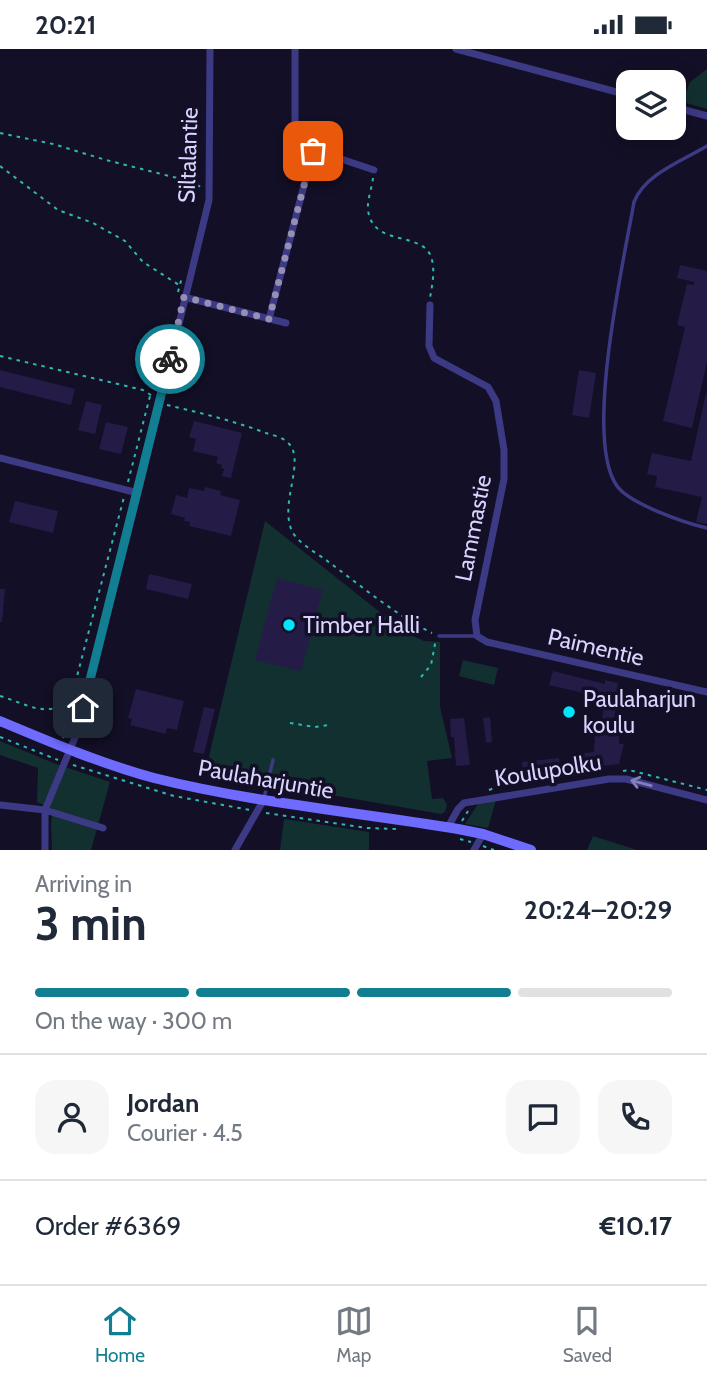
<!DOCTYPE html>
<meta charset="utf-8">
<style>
:root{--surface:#fff;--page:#f6f6f7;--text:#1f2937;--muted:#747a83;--line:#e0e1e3;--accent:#117e91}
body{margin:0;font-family:Cabin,sans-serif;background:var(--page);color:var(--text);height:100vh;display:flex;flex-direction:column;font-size:26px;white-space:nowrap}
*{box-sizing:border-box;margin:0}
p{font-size:23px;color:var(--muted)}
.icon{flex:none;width:38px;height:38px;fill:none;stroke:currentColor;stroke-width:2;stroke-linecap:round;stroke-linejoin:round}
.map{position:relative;height:801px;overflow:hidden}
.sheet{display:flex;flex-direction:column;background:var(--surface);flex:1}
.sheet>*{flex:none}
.tools{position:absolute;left:616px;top:21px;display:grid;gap:14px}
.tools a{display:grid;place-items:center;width:70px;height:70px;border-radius:14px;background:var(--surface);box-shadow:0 4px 18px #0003;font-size:35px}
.pin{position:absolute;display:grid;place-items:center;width:60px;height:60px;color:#fff;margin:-30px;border-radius:14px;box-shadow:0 4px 10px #0006}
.courier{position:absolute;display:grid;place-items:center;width:70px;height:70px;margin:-35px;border:5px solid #117e91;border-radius:50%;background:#fff;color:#222;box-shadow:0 2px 9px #0007}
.headline em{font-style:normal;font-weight:700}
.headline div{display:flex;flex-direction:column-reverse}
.headline{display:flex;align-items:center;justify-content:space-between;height:119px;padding:0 35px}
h1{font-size:46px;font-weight:700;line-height:52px}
.bar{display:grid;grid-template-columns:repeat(4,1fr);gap:10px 7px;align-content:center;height:84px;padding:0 35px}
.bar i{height:9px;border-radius:5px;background:var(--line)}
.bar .selected{background:var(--accent)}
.bar p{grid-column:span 4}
.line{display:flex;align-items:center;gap:18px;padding:0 35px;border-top:2px solid var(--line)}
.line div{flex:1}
.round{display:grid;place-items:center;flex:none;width:74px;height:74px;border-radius:21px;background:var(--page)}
.status{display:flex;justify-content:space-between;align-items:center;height:49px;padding:0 35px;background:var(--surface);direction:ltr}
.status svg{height:19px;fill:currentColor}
.tab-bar{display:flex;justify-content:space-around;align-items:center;height:98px;border-top:2px solid var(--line);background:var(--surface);font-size:19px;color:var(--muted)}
.tab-bar a{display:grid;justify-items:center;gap:4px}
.tab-bar .selected{color:var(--accent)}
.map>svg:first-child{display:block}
.green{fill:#12302f}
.building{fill:#241b47}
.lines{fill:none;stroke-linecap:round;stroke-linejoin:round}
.path{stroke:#2fb8b0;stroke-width:2;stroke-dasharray:3.5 5;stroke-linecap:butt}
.lane{stroke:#3d3a85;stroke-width:3.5}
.street{stroke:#3d3a85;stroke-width:7}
.secondary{stroke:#6f6bff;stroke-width:10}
.oneway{stroke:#837fbc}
.done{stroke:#948fb3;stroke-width:7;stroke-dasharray:0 12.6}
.route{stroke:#117e91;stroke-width:9}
.poi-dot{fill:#00e5ff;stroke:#130f26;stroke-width:2.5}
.labels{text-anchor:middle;stroke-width:7;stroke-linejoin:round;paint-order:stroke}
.street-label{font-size:23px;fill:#d9d4ff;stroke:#130f26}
.poi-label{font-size:23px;fill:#d9d4ff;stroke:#130f26;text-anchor:start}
</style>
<div class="status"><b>20:21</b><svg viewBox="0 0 49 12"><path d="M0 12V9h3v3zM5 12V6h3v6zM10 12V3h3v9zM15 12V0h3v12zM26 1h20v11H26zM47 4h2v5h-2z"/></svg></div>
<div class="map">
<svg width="707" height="801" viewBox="0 0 707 801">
<rect width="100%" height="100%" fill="#130f26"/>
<!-- green -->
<path class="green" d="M 707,20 L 707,60 L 682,53 L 690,33 Z
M 265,472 L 405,583 L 424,592 L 440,593 L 440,658 L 452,709 L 427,712 L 432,750 L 443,749 L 447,756 L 445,763 L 441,765 L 205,724 Z
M 463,611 L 498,619 L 494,636 L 459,627 Z
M 0,692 L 56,715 L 110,733 L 91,801 L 52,801 L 51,776 L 53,760 L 37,753 L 38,719 L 0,706 Z
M 496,751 L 488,779 L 465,775 L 478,755 Z
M 284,770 L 369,783 L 369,801 L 280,801 Z
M 593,787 L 637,801 L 587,801 Z"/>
<!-- building -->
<path class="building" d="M 680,216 L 707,222 L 707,313 L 692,379 L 663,372 L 685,278 L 677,276 L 687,235 L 694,236 L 694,233 L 677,229 Z
M 0,321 L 75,340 L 71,356 L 0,338 Z
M 579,321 L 596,324 L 589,369 L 572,366 Z
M 706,344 L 707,344 L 707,475 L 696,473 L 702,448 L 655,438 L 657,427 L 647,425 L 652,404 L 691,412 Z
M 86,352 L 102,356 L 95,385 L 78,381 Z
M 194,372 L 242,384 L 231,429 L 222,427 L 224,420 L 221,419 L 222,416 L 216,414 L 218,408 L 193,402 L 196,390 L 189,388 Z
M 106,373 L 128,378 L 121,405 L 99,400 Z
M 205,438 L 221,442 L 220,446 L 240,451 L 231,487 L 189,477 L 190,473 L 184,472 L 185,469 L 171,465 L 176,446 L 187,449 L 189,439 L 204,442 Z
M 15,452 L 58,462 L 53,484 L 9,473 Z
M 149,525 L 192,535 L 188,550 L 146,540 Z
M 277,529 L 323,541 L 301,622 L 255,611 Z
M 0,540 L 5,540 L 2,573 L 0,573 Z
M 553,622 L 605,635 L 605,631 L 618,634 L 613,683 L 619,684 L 619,695 L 624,695 L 619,715 L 578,720 L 577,705 L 594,703 L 595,679 L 601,680 L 605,649 L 549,636 Z
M 136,640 L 184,652 L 177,681 L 167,679 L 166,685 L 130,676 L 132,670 L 128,669 Z
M 204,658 L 215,660 L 204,705 L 193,703 Z
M 490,668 L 492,693 L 486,694 L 483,669 Z
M 464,669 L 470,716 L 456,717 L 454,688 L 451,688 L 450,670 Z
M 559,709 L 560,718 L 523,722 L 522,713 Z"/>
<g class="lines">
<!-- path -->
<path class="path" d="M 0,84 L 53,95 L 106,111 L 185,131 L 201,138
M 0,117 L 58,161 L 93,174 L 125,192 L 143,213 L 179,236
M 373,129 C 372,139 367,151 368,161 C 373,200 425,180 432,211 C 435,223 432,237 430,249
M 178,243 L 182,228
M 0,307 L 143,341 L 154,348
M 167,356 C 201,364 234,372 266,384 C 272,386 281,388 286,392 C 309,409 277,455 293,484 C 299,494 316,504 326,511 C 360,536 394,565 432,584
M 128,433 L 150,347
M 421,628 L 431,616 L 436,590
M 0,647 C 27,655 42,668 70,654 L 124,448
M 290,674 L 315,678 L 328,676
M 0,688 L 58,711
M 63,689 L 72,672
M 73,716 L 174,747 L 250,761
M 623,722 L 629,721 L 707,741
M 489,741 L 513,732 L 542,727 L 590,725
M 266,764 L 367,779 L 396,780
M 462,772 L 468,762
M 460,790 L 471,793
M 483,797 L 494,801"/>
<!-- lane -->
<path class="lane" d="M 707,97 C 682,112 645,125 634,153 C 624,211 583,390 617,437 C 630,455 685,474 707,479
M 439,587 L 477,587
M 264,749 L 273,711"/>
<!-- street -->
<path class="street" d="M 295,0 L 295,88 L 299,96 L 374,121
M 456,0 L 628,46
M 674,58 L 707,67
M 184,248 L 286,274
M 430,256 L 429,297 L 434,309 L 488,338 L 496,352 L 504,401 L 504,430 L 475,571 L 477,587 L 487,593 L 707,643
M 269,270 L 313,102
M 0,409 L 138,444
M 0,756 L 45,761 L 103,779
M 448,778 L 458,760 L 464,754 L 609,730 L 626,730 L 707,751
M 45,801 L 45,761 L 76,686 L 138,444 L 209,151 L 210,0
M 235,801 L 263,752
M 474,801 L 483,785"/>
<!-- secondary -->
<path class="secondary" d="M 0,672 C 50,693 102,715 154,729 C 254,754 357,763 458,780 L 483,785 L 531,801"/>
</g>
<!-- one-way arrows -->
<defs><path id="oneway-shaft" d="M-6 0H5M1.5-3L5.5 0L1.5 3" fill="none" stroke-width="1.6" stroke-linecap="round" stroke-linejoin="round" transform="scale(1.75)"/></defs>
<use class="oneway" href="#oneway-shaft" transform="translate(641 734) rotate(-165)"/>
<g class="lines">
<!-- done -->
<path class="done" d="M 170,310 L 184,248 L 269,270 L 313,102"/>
<!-- route -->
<path class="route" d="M 83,659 L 170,310"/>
</g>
<!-- markers -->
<g class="poi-dot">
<circle cx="289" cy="576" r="7"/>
<circle cx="569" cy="663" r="7"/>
</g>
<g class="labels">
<!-- street labels -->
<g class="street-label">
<text transform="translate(188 106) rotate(-88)" y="8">Siltalantie</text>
<text transform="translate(473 479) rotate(-79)" y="8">Lammastie</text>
<text transform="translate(596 598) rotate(13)" y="8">Paimentie</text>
<text transform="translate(548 721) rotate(-9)" y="8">Koulupolku</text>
<text transform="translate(266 730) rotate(10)" y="8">Paulaharjuntie</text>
</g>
<!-- poi labels -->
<g class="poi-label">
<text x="303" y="584">Timber Halli</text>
<text x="583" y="658">Paulaharjun<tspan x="583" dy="26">koulu</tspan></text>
</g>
</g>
</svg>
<div class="tools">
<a><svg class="icon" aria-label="layers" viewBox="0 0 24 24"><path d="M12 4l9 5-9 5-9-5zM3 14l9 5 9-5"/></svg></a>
</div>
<div class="pin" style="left:313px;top:102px;background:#ea580c"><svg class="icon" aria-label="bag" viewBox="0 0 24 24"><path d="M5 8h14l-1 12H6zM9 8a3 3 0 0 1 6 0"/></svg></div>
<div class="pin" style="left:83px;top:659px;background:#1f2937"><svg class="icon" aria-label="home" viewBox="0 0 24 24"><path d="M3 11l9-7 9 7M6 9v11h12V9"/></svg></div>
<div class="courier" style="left:170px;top:310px"><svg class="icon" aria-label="bike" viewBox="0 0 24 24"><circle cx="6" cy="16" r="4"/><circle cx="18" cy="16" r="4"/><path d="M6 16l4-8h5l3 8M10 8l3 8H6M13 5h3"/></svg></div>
</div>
<section class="sheet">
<div class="headline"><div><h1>3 min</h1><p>Arriving in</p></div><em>20:24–20:29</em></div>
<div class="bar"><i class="selected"></i><i class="selected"></i><i class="selected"></i><i></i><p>On the way · 300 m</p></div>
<div class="line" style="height:126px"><a class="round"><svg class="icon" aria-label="person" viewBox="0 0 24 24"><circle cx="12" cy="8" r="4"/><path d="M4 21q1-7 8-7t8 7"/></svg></a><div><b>Jordan</b><p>Courier · 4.5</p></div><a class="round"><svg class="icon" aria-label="chat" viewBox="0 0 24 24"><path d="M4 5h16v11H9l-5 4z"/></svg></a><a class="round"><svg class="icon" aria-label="phone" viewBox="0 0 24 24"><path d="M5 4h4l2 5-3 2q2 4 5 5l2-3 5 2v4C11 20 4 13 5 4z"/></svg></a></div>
<div class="line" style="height:91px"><div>Order #6369</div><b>€10.17</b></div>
</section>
<nav class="tab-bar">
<a class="selected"><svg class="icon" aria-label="home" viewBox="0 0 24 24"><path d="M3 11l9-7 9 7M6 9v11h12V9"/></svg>Home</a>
<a><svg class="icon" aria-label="map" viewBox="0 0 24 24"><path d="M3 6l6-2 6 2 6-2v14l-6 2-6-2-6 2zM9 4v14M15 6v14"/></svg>Map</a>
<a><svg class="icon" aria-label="saved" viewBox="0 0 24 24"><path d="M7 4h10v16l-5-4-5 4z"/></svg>Saved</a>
</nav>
